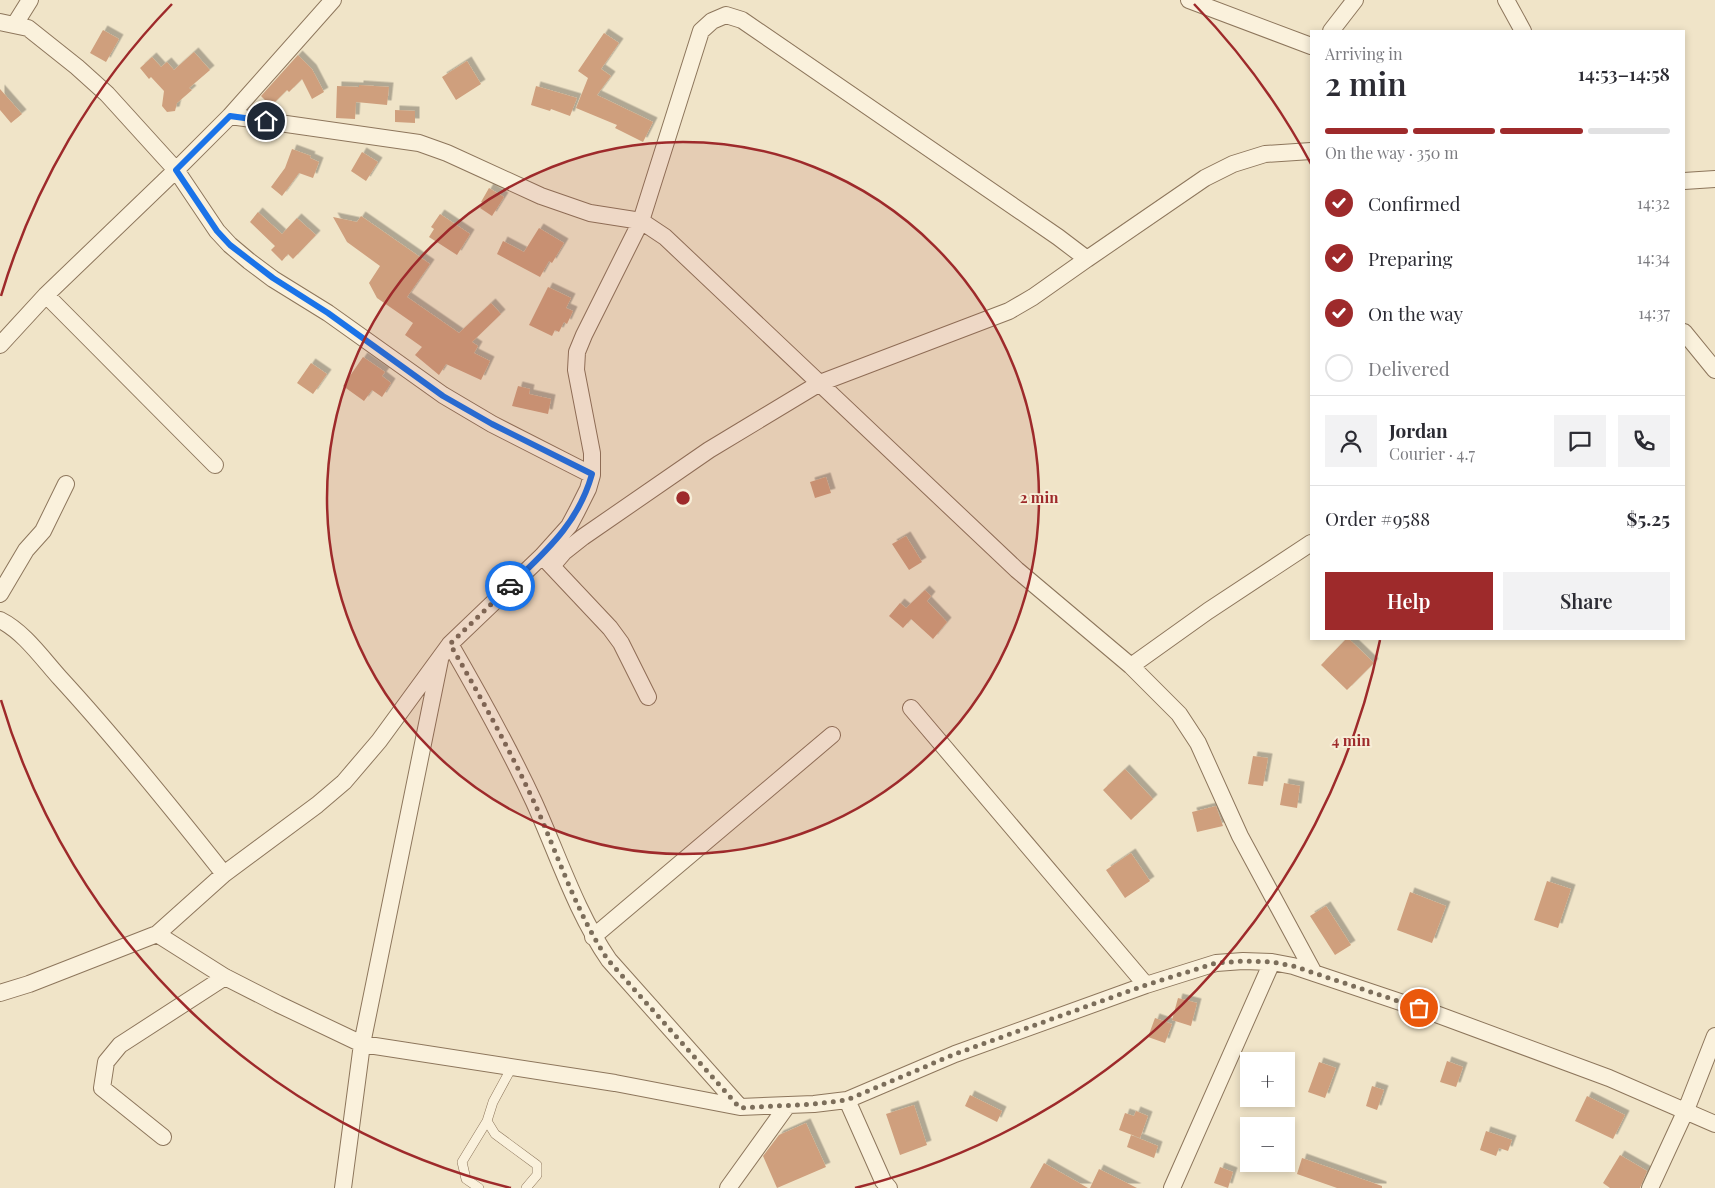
<!DOCTYPE html>
<meta charset="utf-8">
<style>
:root{--surface:#fff;--page:#f2f2f3;--text:#2b2b33;--muted:#7c7c81;--line:#e1e1e2;--accent:#9e2a2b}
body{margin:0;font-family:"Playfair Display",serif;background:var(--page);color:var(--text);height:100vh;display:flex;flex-direction:column;font-size:19px;white-space:nowrap}
*{box-sizing:border-box;margin:0}
p{font-size:16px;color:var(--muted)}
.icon{flex:none;width:28px;height:28px;fill:none;stroke:currentColor;stroke-width:2;stroke-linecap:round;stroke-linejoin:round}
.map{position:relative;flex:1;overflow:hidden}
.panel{position:absolute;left:1310px;top:30px;width:375px;height:610px;display:flex;flex-direction:column;background:var(--surface);border-radius:0px;box-shadow:0 2px 8px #0003}
.panel>*{flex:none}
.fabs{position:absolute;left:1240px;top:1052px;display:grid;gap:10px}
.fabs a{display:grid;place-items:center;width:55px;height:55px;border-radius:0px;background:var(--surface);box-shadow:0 2px 8px #0003;font-size:25px}
.pin{position:absolute;display:grid;place-items:center;width:42px;height:42px;color:#fff;margin:-21px;border:2px solid #fff;border-radius:50%;box-shadow:0 1px 5px #0007}
.courier{position:absolute;display:grid;place-items:center;width:50px;height:50px;margin:-25px;border:4px solid #1a73e8;border-radius:50%;background:#fff;color:#222;box-shadow:0 1px 6px #0007}
.head em{font-style:normal;font-weight:600}
.head div{display:flex;flex-direction:column-reverse}
.head{display:flex;align-items:center;justify-content:space-between;height:85px;padding:0 15px}
h1{font-size:32px;font-weight:600;line-height:38px}
.bar{display:grid;grid-template-columns:repeat(4,1fr);gap:8px 5px;align-content:center;height:60px;padding:0 15px}
.bar i{height:6px;border-radius:4px;background:var(--line)}
.bar .current{background:var(--accent)}
.bar p{grid-column:span 4}
.line{display:flex;align-items:center;gap:12px;padding:0 15px;border-top:1px solid var(--line)}
.line div{flex:1}
.round{display:grid;place-items:center;flex:none;width:52px;height:52px;border-radius:0px;background:var(--page)}
ol{padding:0 15px;list-style:none}
li{display:flex;align-items:center;gap:15px;height:55px}
li p{margin-inline-start:auto}
li .icon{padding:5px;border-radius:50%;background:var(--accent);color:#fff;stroke-width:4}
li:last-child{color:var(--muted)}
li i{width:28px;height:28px;border:2px solid var(--line);border-radius:50%}
.cta{display:flex;gap:10px;margin-top:auto;padding:10px 15px}
.cta a{flex:1;height:58px;border-radius:0px;background:var(--accent);color:#fff;font-size:20px;font-weight:600;line-height:58px;text-align:center}
.cta a+a{background:var(--page);color:var(--text)}
.map>svg:first-child{display:block}
.building{fill:#cf9f7d;filter:url(#shadow)}
.lines{fill:none;stroke-linecap:round;stroke-linejoin:round}
.lane-casing{stroke:#8d765c;stroke-width:10}
.street-casing{stroke:#8d765c;stroke-width:18}
.lane{stroke:#faf1dc;stroke-width:9}
.street{stroke:#faf1dc;stroke-width:16}
.done{stroke:#7c6e5b;stroke-width:5;stroke-dasharray:0 9}
.route{stroke:#1a73e8;stroke-width:6}
.ring{fill:none;stroke:#9e2a2b;stroke-width:2.5}
.centre{fill:#9e2a2b;stroke:#f7eed8;stroke-width:2.5}
.ring-label{font-size:15px;text-anchor:middle;font-weight:bold;fill:#9e2a2b;stroke:#f7eed8;stroke-width:4;stroke-linejoin:round;paint-order:stroke}
</style>
<div class="map">
<svg width="1715" height="1188" viewBox="0 0 1715 1188">
<defs>
<filter id="shadow"><feDropShadow dx="4.5" dy="-4.5" stdDeviation="0" flood-color="#0004"/></filter>
</defs>
<rect width="100%" height="100%" fill="#f0e4c8"/>
<!-- building -->
<path class="building" d="M 103,30 L 119,39 L 106,62 L 90,53 Z
M 604,33 L 619,43 L 601,69 L 611,76 L 597,95 L 653,122 L 643,142 L 615,128 L 617,125 L 576,108 L 588,78 L 578,71 Z
M 194,52 L 210,70 L 189,88 L 192,90 L 177,103 L 175,111 L 167,112 L 162,106 L 164,91 L 151,77 L 149,79 L 140,68 L 152,57 L 161,67 L 167,62 L 174,70 Z
M 298,55 L 312,69 L 324,92 L 312,99 L 302,79 L 289,92 L 287,90 L 271,106 L 261,96 Z
M 467,61 L 481,84 L 456,100 L 442,77 Z
M 359,85 L 389,87 L 387,105 L 356,102 L 355,119 L 336,118 L 337,86 L 359,87 Z
M 536,86 L 577,98 L 570,116 L 551,109 L 550,111 L 531,105 Z
M 0,89 L 22,114 L 11,123 L 0,110 Z
M 395,110 L 415,111 L 415,123 L 395,122 Z
M 292,149 L 311,156 L 310,158 L 319,162 L 313,178 L 299,173 L 282,196 L 271,187 L 285,168 Z
M 362,152 L 378,162 L 366,181 L 351,171 Z
M 489,188 L 504,197 L 492,216 L 480,208 L 483,203 L 481,202 Z
M 258,212 L 282,234 L 297,218 L 316,235 L 293,259 L 288,254 L 282,261 L 271,250 L 275,246 L 250,222 Z
M 440,214 L 470,234 L 457,255 L 429,237 L 434,229 L 431,227 Z
M 361,216 L 430,264 L 407,297 L 459,333 L 491,303 L 501,314 L 472,342 L 478,346 L 474,353 L 490,361 L 481,380 L 446,364 L 439,375 L 415,355 L 422,347 L 405,335 L 413,323 L 377,298 L 369,283 L 380,266 L 347,242 L 333,217 L 357,222 Z
M 539,228 L 564,243 L 552,263 L 549,261 L 540,277 L 497,254 L 503,241 L 524,252 Z
M 548,287 L 571,298 L 566,308 L 573,311 L 567,324 L 564,322 L 559,332 L 555,330 L 552,336 L 529,325 Z
M 363,357 L 385,372 L 382,376 L 391,383 L 382,397 L 372,390 L 364,401 L 343,386 Z
M 311,363 L 327,374 L 313,394 L 297,383 Z
M 518,386 L 530,389 L 529,394 L 551,399 L 548,414 L 512,406 Z
M 826,477 L 831,493 L 815,498 L 810,482 Z
M 906,536 L 922,562 L 909,570 L 892,544 Z
M 925,590 L 931,596 L 927,601 L 947,622 L 933,639 L 911,619 L 903,628 L 889,616 L 900,603 L 906,608 Z
M 1346,639 L 1349,639 L 1374,663 L 1347,690 L 1321,665 Z
M 1253,756 L 1268,758 L 1263,786 L 1248,784 Z
M 1125,769 L 1153,799 L 1131,820 L 1103,790 Z
M 1284,783 L 1300,786 L 1297,808 L 1280,805 Z
M 1216,806 L 1223,826 L 1197,832 L 1192,812 Z
M 1131,853 L 1150,881 L 1125,898 L 1106,870 Z
M 1547,881 L 1571,889 L 1558,928 L 1534,920 Z
M 1410,892 L 1446,906 L 1432,943 L 1397,930 Z
M 1326,906 L 1351,945 L 1335,955 L 1310,916 Z
M 1178,998 L 1197,1003 L 1191,1026 L 1172,1020 Z
M 1155,1018 L 1172,1024 L 1165,1043 L 1148,1037 Z
M 1447,1061 L 1463,1067 L 1456,1087 L 1440,1082 Z
M 1319,1062 L 1336,1068 L 1325,1098 L 1308,1092 Z
M 1372,1086 L 1384,1090 L 1377,1110 L 1366,1106 Z
M 970,1095 L 1002,1111 L 997,1122 L 965,1106 Z
M 1587,1096 L 1625,1115 L 1613,1139 L 1575,1121 Z
M 914,1105 L 927,1145 L 900,1155 L 886,1114 Z
M 1136,1111 L 1148,1116 L 1140,1138 L 1119,1130 L 1125,1113 L 1134,1116 Z
M 806,1123 L 826,1167 L 777,1188 L 763,1156 L 779,1135 Z
M 1486,1131 L 1512,1140 L 1508,1151 L 1499,1148 L 1496,1156 L 1480,1150 Z
M 1131,1135 L 1158,1146 L 1154,1158 L 1127,1147 Z
M 1620,1155 L 1647,1171 L 1640,1188 L 1610,1188 L 1603,1183 Z
M 1302,1158 L 1382,1186 L 1382,1188 L 1337,1188 L 1297,1174 Z
M 1044,1163 L 1088,1188 L 1030,1188 Z
M 1220,1167 L 1233,1172 L 1228,1188 L 1214,1183 Z
M 1099,1169 L 1137,1188 L 1090,1188 Z"/>
<g class="lines">
<defs>
<path id="lane" d="M 487,1121 L 495,1134 L 537,1165 L 537,1175 L 526,1188
M 479,1188 L 466,1179 L 462,1162 L 487,1121 L 493,1102 L 512,1067"/>
<path id="street" d="M 1189,0 L 1311,46
M 1506,0 L 1523,31
M 0,22 L 28,28 L 77,67 L 107,94 L 176,170 L 217,231 L 230,245 L 249,261 L 273,279 L 328,313 L 443,395 L 492,424 L 592,475
M 15,24 L 30,0
M 1331,31 L 1355,0
M 230,116 L 419,143 L 447,153 L 541,196 L 590,213 L 641,221 L 665,237 L 1017,570 L 1131,666 L 1179,714 L 1198,743 L 1240,836 L 1314,973
M 1684,181 L 1715,179
M 46,295 L 215,465
M 1684,332 L 1715,370
M 0,345 L 46,295 L 176,170 L 230,116 L 333,0
M 545,559 L 610,628 L 621,643 L 648,697
M 552,566 L 564,552 L 583,537 L 709,450 L 820,383 L 1009,311 L 1033,297 L 1087,259
M 0,594 L 26,550 L 43,531 L 66,484
M 0,620 C 24,632 42,658 60,678 C 118,741 171,807 224,874
M 450,644 C 480,696 509,748 534,802 C 558,855 576,912 609,960 L 740,1107
M 1131,666 L 1208,611 L 1311,543
M 911,708 L 1146,985
M 157,934 L 225,977 L 278,1004 L 362,1044 L 615,1083 L 740,1107 L 814,1104 L 847,1100 L 955,1054 L 1146,985 L 1216,963 L 1243,961 L 1272,962 L 1293,966 L 1436,1014 L 1609,1078 L 1715,1124
M 593,937 L 832,735
M 0,993 L 29,984 L 157,934 L 224,874 L 317,805 L 344,782 L 379,741 L 450,644 L 542,556 L 569,526 L 577,511 L 588,489 L 592,475 L 592,453 L 576,370 L 577,352 L 584,335 L 641,221 L 701,31 L 712,21 L 726,15 L 742,20 L 1058,237 L 1087,259 L 1205,178 L 1233,164 L 1265,154 L 1311,151
M 847,1100 L 883,1181 L 889,1188
M 163,1137 L 102,1088 L 106,1062 L 120,1045 L 225,977
M 343,1188 L 362,1044 L 440,660
M 728,1188 L 787,1106
M 1172,1188 L 1272,962
M 1650,1188 L 1686,1110 L 1715,1036"/>
</defs>
<!-- lane casing -->
<use href="#lane" class="lane-casing"/>
<!-- street casing -->
<use href="#street" class="street-casing"/>
<!-- lane -->
<use href="#lane" class="lane"/>
<!-- street -->
<use href="#street" class="street"/>
</g>
<g class="lines">
<!-- done -->
<path class="done" d="M 510,586 L 450,644 C 480,696 509,748 534,802 C 558,855 576,912 608,960 L 740,1108 L 814,1104 L 847,1100 L 955,1054 L 1146,985 L 1216,963 L 1244,961 L 1272,962 L 1293,966 L 1419,1008"/>
<!-- route -->
<path class="route" d="M 266,121 L 230,116 L 176,170 L 217,231 L 230,245 L 273,278 L 328,313 L 443,396 L 492,424 L 592,474 C 578,524 546,551 510,586"/>
</g>
<!-- distance rings -->
<circle cx="683" cy="498" r="356" fill="#9e2a2b" fill-opacity=".12"/>
<g class="ring">
<circle cx="683" cy="498" r="356"/>
<path d="M1380 640A711 711 0 0 1 855 1188M511 1188A711 711 0 0 1 1 700M1 296A711 711 0 0 1 172 4M1194 4A711 711 0 0 1 1311 164"/>
</g>
<circle cx="683" cy="498" r="8" class="centre"/>
<g class="ring-label">
<text x="1039" y="503">2 min</text>
<text x="1351" y="746">4 min</text>
</g>
</svg>
<div class="fabs">
<a>+</a>
<a>−</a>
</div>
<div class="pin" style="left:1419px;top:1008px;background:#ea580c"><svg class="icon" aria-label="bag" viewBox="0 0 24 24"><path d="M5 8h14l-1 12H6zM9 8a3 3 0 0 1 6 0"/></svg></div>
<div class="pin" style="left:266px;top:121px;background:#1f2937"><svg class="icon" aria-label="home" viewBox="0 0 24 24"><path d="M3 11l9-7 9 7M6 9v11h12V9"/></svg></div>
<div class="courier" style="left:510px;top:586px"><svg class="icon" aria-label="car" viewBox="0 0 24 24"><path d="M5 17H2v-5l4-1 3-4h7l3 4 3 1v5h-3M9 17h6M6 11h13"/><circle cx="7" cy="17" r="2"/><circle cx="17" cy="17" r="2"/></svg></div>
<section class="panel">
<div class="head"><div><h1>2 min</h1><p>Arriving in</p></div><em>14:53–14:58</em></div>
<div class="bar"><i class="current"></i><i class="current"></i><i class="current"></i><i></i><p>On the way · 350 m</p></div>
<ol>
<li><svg class="icon" aria-label="check" viewBox="0 0 24 24"><path d="M5 12l5 5 9-10"/></svg>Confirmed<p>14:32</p></li>
<li><svg class="icon" aria-label="check" viewBox="0 0 24 24"><path d="M5 12l5 5 9-10"/></svg>Preparing<p>14:34</p></li>
<li><svg class="icon" aria-label="check" viewBox="0 0 24 24"><path d="M5 12l5 5 9-10"/></svg>On the way<p>14:37</p></li>
<li><i></i>Delivered</li>
</ol>
<div class="line" style="height:90px"><a class="round"><svg class="icon" aria-label="person" viewBox="0 0 24 24"><circle cx="12" cy="8" r="4"/><path d="M4 21q1-7 8-7t8 7"/></svg></a><div><b>Jordan</b><p>Courier · 4.7</p></div><a class="round"><svg class="icon" aria-label="chat" viewBox="0 0 24 24"><path d="M4 5h16v11H9l-5 4z"/></svg></a><a class="round"><svg class="icon" aria-label="phone" viewBox="0 0 24 24"><path d="M5 4h4l2 5-3 2q2 4 5 5l2-3 5 2v4C11 20 4 13 5 4z"/></svg></a></div>
<div class="line" style="height:65px"><div>Order #9588</div><b>$5.25</b></div>
<div class="cta"><a>Help</a><a>Share</a></div>
</section>
</div>
